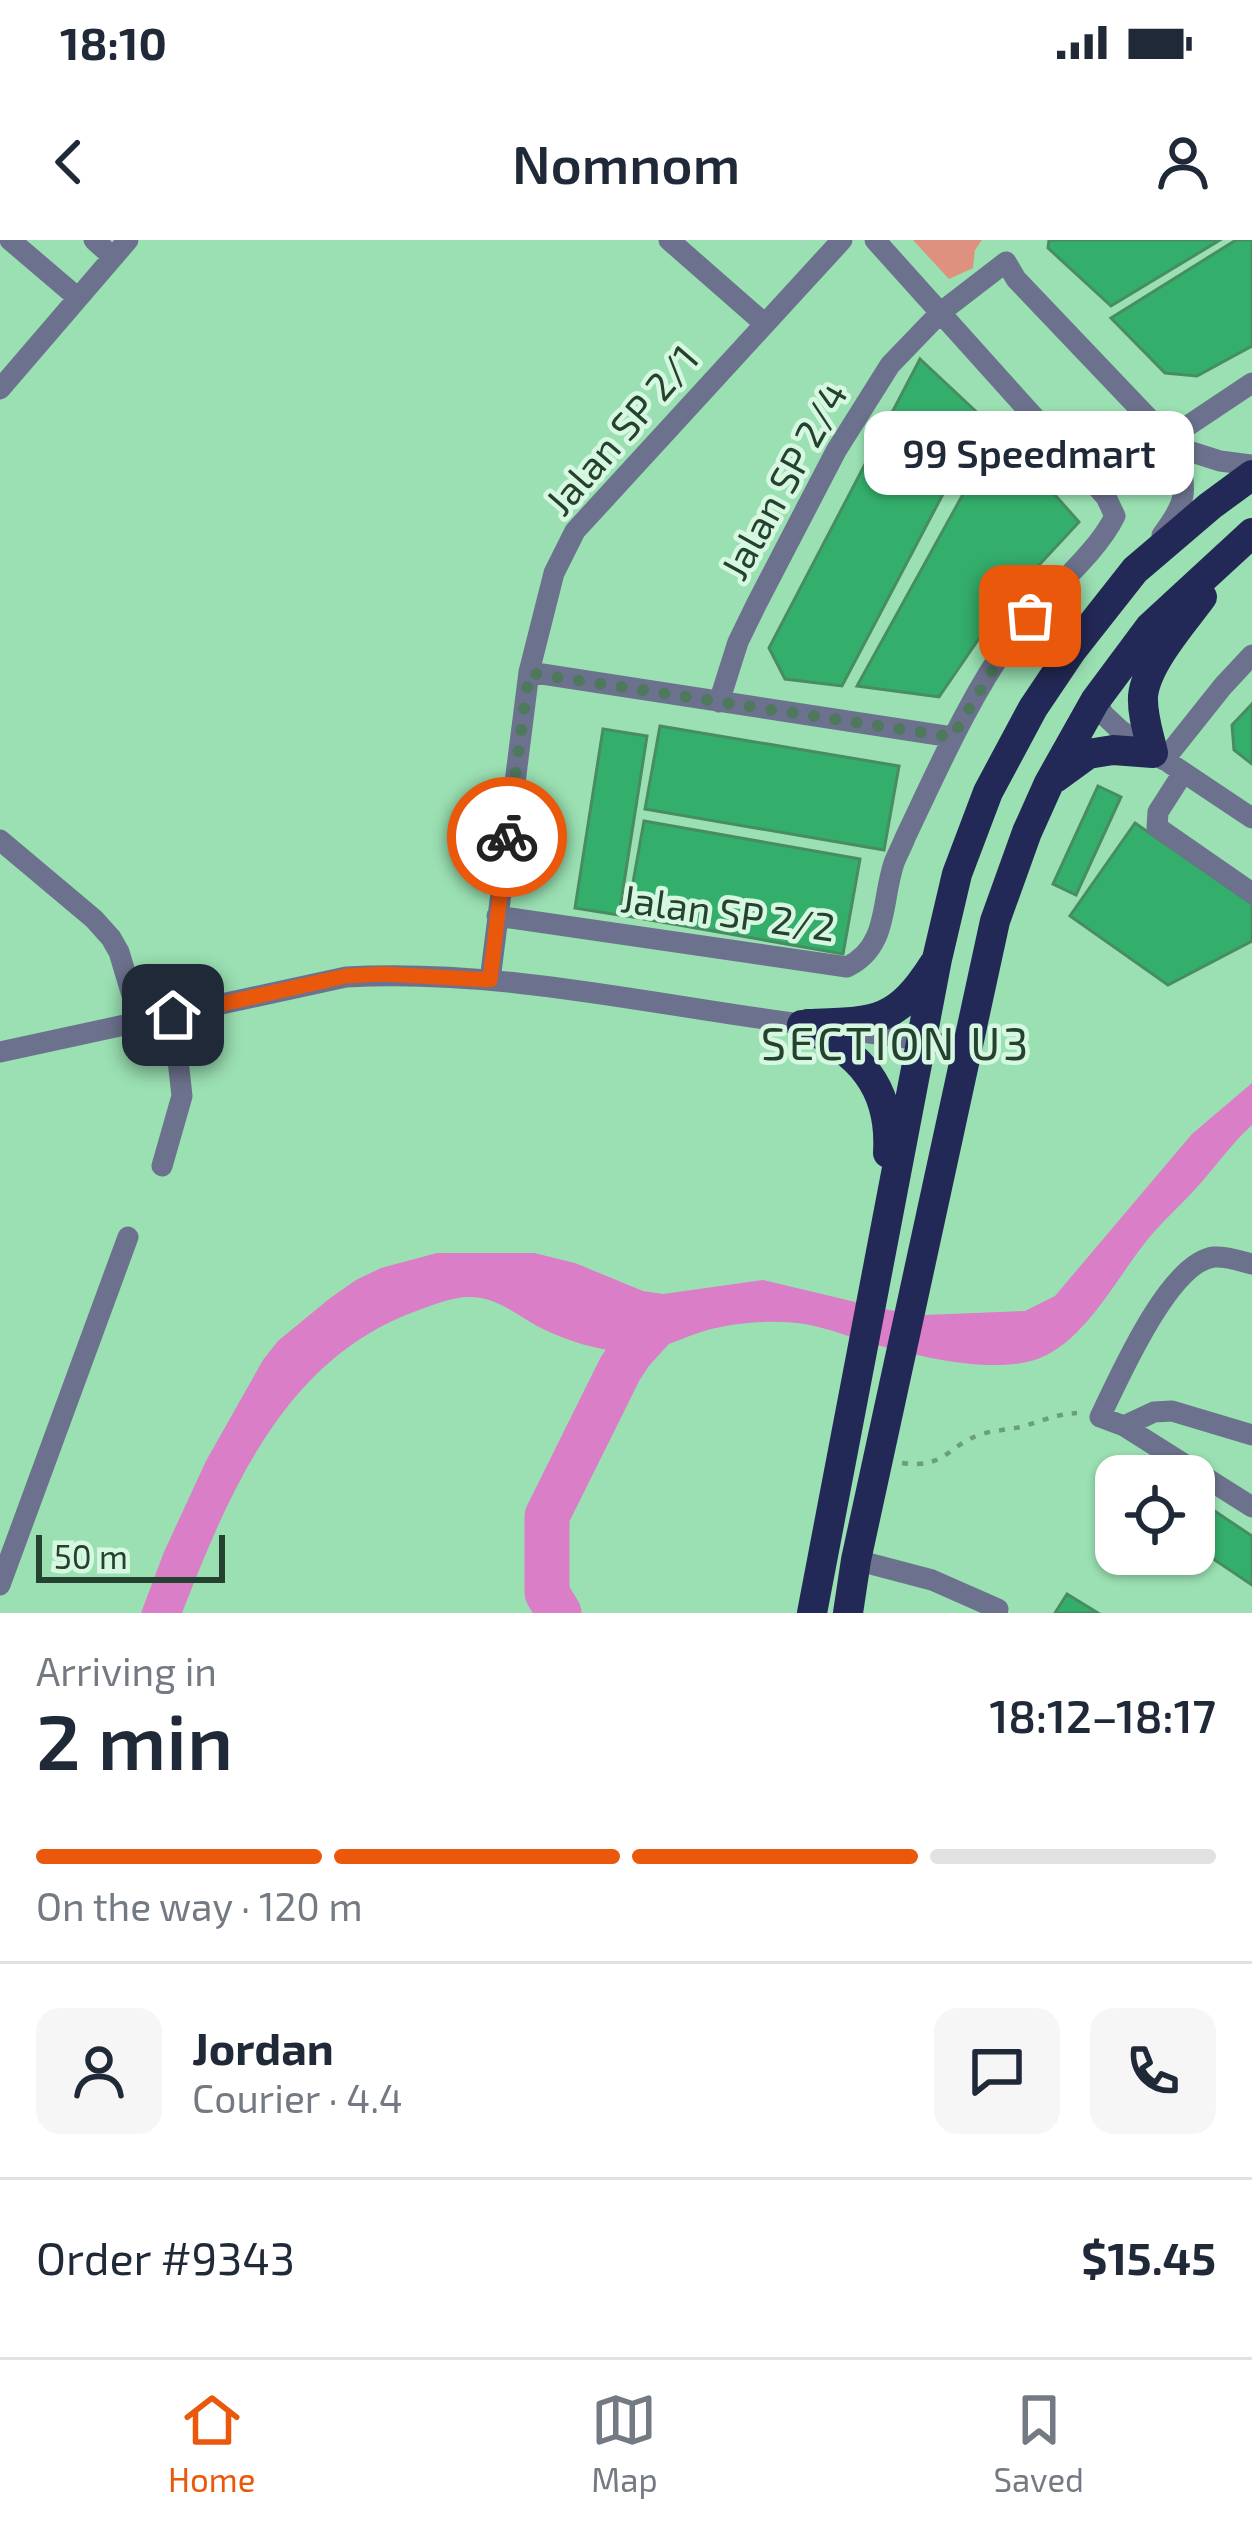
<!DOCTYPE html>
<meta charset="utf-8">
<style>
:root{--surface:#fff;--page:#f6f6f7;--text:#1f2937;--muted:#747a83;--line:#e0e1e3;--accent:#ea580c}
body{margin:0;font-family:"Exo 2",sans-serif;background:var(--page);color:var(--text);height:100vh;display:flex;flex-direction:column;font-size:45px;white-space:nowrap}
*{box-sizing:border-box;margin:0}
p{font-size:39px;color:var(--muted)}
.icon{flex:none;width:66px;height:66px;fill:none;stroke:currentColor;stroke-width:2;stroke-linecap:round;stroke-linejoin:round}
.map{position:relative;height:1373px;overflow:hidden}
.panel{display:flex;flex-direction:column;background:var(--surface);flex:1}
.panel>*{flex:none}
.controls{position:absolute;left:1095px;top:1215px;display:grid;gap:24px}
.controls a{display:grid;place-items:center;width:120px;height:120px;border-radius:24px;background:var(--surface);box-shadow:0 3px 9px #0004;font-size:60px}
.scale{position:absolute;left:36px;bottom:30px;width:189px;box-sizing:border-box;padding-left:12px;border:6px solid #25412f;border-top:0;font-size:33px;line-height:42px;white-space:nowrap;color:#25412f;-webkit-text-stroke:9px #d6f8e0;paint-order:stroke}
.pin{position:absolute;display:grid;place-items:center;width:102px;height:102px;color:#fff;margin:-51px;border-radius:24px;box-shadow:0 6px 18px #0006}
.courier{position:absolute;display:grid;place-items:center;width:120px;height:120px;margin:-60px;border:9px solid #ea580c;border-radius:50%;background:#fff;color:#222;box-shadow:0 3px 15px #0007}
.bubble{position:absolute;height:84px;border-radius:24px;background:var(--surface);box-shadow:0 3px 9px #0004;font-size:39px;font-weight:600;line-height:84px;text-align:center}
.head em{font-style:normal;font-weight:600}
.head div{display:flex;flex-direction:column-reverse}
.head{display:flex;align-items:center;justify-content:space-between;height:204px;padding:0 36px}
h1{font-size:78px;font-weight:600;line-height:90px}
.bar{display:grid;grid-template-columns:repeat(4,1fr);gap:18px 12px;align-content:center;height:144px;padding:0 36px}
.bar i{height:15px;border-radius:9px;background:var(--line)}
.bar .selected{background:var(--accent)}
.bar p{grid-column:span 4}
.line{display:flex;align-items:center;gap:30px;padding:0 36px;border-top:3px solid var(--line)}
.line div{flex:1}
.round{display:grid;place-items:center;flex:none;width:126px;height:126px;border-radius:24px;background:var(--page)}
.status{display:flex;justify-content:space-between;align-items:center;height:84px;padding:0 60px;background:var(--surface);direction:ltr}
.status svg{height:33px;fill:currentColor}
header{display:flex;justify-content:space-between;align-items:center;height:156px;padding:0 36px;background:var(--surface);font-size:54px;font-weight:600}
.menu{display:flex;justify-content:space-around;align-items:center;height:168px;border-top:3px solid var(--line);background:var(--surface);font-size:33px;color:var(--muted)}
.menu a{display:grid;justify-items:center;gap:6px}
.menu .selected{color:var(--accent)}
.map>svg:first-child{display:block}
.green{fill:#de917e}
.water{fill:#da7ec7}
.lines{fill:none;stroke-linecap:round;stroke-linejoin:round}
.river{stroke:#da7ec7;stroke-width:45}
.building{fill:#34ae6b;stroke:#488c62;stroke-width:3}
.path{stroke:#6a9f7d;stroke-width:4.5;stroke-dasharray:6 9;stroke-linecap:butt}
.minor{stroke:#6c728d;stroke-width:21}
.major{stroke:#232956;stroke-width:30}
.done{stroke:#4e795d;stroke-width:12;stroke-dasharray:0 21.6}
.route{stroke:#ea580c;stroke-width:15}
.labels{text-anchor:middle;stroke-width:9;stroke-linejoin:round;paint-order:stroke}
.street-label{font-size:39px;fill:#25412f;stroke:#d6f8e0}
.quarter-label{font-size:45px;letter-spacing:3px;fill:#25412f;stroke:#d6f8e0}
</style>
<div class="status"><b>18:10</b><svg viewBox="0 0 49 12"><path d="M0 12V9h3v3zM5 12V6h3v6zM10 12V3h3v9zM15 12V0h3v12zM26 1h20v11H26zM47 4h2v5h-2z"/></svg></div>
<header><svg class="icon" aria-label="back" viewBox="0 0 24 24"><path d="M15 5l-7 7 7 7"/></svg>Nomnom<svg class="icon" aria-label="person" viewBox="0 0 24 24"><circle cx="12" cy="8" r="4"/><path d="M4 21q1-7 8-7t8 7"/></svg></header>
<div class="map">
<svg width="1252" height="1373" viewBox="0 0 1252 1373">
<rect width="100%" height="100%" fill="#9ae0b2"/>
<!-- green -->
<path class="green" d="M 913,0 L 982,0 L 975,10 L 973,28 L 949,39 Z"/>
<!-- water -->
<path class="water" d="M 1252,843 L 1252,885 C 1232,903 1216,926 1198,946 C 1184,962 1168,976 1154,992 C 1119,1031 1085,1107 1031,1121 C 985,1133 916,1116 870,1103 C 850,1097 830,1089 810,1085 C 779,1079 741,1082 711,1089 C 681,1097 655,1114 624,1112 C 598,1110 568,1101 545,1090 C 524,1080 504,1062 481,1058 C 459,1054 439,1063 419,1070 C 285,1117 230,1250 182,1373 L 141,1373 L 164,1312 L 206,1221 L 263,1120 L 278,1101 L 329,1059 L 356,1040 L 381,1028 L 437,1013 L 534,1013 L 575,1023 L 643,1051 L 663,1054 L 763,1040 L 889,1070 L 925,1075 L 1025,1071 L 1055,1056 L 1192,894 Z"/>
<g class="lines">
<!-- river -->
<path class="river" d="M 559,1373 L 547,1353 L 547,1276 L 620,1129 L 631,1112 L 661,1079"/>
</g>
<!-- building -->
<path class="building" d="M 1049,0 L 1220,0 L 1111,66 L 1048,8 Z
M 1236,0 L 1252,0 L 1252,106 L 1197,136 L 1165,133 L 1111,78 Z
M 920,119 L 983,178 L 842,446 L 785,439 L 769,408 Z
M 998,191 L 1079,282 L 1002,365 L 939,457 L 857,446 Z
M 1252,464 L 1252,524 L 1234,510 L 1232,485 Z
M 660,486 L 899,526 L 884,610 L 645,569 Z
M 603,489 L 647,496 L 619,675 L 575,668 Z
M 1098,546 L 1121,557 L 1076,655 L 1053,644 Z
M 644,581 L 860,619 L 843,714 L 627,676 Z
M 1135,583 L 1252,664 L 1252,701 L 1168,745 L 1070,676 Z
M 1204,1264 L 1252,1296 L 1252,1345 L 1194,1306 L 1194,1279 Z
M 1067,1354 L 1098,1373 L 1055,1373 Z"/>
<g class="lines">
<!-- path -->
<path class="path" d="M 902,1223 C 947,1229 947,1205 982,1194 C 994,1190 1008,1190 1020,1187 C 1040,1182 1056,1174 1077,1173"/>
<!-- minor -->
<path class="minor" d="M 10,0 L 78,58
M 94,0 L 113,17
M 669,0 L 765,84
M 1006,22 L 1016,39 L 1176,207 L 1220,221 L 1252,225
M 0,149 L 128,0
M 1168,199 L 1252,143
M 1162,295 C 1190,258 1186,250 1176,207
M 529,432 L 952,497
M 1095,461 L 1104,475 L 1120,490 L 1252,578
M 719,462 L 738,402 L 756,365 L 836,211 L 890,125 L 941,72 L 1006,22
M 1164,520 L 1223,446 L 1252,415
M 1183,533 L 1158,572 L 1157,587 L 1252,653
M 0,600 L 94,679 L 111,698 L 119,712 L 140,782
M 497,676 L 847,727 C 889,707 881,661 894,623 C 897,615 902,606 905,598 C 938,529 969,457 1014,395 C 1043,356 1095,317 1115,276 L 1106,257 L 875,0
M 490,740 L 529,432 L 554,333 L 575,291 L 842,0
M 847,790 L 922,800 L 966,809
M 0,812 L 346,737 C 503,728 660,767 816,786
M 162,926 L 182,856 L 173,775
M 1252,1024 C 1240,1021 1227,1016 1214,1017 C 1169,1022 1119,1138 1100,1177 L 1124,1186 L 1252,1267
M 1124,1186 L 1154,1172 L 1172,1171 L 1252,1195
M 856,1320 L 932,1340 L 998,1369
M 0,1345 L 128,997"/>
<!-- major -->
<path class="major" d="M 1055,538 L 1088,514 L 1113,510 L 1153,513 C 1149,495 1142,475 1143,456 C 1146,424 1183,383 1202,357
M 808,784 C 874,782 896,784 934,724
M 802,785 C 859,812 892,846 888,913
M 812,1373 L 937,719 L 957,634 L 988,552 L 1033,468 L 1072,410 L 1135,330 L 1210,266 L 1252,235
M 848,1373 L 856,1320 L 995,681 L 1027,592 L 1049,543 L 1095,461 L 1150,387 L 1252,293"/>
</g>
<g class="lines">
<!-- done -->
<path class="done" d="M 507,597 L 529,433 L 952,497 L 1013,397 L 1030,376"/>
<!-- route -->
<path class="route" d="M 173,775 L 346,736 L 383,734 L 490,740 L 507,597"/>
</g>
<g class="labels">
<!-- street labels -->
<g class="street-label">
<text transform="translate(622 190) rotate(-49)" y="14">Jalan SP 2/1</text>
<text transform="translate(784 241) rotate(-61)" y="14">Jalan SP 2/4</text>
<text transform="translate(728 673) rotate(8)" y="14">Jalan SP 2/2</text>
</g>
<!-- quarter labels -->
<g class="quarter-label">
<text x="896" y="820">SECTION U3</text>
</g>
</g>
</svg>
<div class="controls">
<a><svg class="icon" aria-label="locate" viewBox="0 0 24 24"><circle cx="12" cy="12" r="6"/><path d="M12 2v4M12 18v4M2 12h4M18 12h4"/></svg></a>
</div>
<div class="scale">50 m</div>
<div class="pin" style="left:1030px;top:376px;background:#ea580c"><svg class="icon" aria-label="bag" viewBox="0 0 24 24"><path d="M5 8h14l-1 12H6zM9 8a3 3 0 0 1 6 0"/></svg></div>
<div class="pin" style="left:173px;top:775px;background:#1f2937"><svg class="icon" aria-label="home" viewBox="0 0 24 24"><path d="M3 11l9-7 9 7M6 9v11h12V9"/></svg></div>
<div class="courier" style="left:507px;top:597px"><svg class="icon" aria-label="bike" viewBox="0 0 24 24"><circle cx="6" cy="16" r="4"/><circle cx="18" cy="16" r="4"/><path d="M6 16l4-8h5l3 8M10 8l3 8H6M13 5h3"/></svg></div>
<div class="bubble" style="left:864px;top:171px;width:330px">99 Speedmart</div>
</div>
<section class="panel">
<div class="head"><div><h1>2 min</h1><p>Arriving in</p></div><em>18:12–18:17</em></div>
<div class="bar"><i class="selected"></i><i class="selected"></i><i class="selected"></i><i></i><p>On the way · 120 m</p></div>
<div class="line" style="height:216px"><a class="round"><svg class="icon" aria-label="person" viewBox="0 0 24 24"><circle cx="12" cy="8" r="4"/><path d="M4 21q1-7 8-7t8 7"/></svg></a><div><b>Jordan</b><p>Courier · 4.4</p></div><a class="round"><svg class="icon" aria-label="chat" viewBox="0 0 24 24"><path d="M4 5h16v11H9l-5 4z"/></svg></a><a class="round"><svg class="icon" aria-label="phone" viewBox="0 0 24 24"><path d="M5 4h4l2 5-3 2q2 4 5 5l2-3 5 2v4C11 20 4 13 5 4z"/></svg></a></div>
<div class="line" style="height:156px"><div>Order #9343</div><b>$15.45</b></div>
</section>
<nav class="menu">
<a class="selected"><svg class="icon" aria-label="home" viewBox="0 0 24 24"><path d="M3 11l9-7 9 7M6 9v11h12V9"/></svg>Home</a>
<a><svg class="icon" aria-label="map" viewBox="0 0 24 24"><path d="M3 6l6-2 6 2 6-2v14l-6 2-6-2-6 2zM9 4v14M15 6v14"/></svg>Map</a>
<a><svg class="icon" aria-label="saved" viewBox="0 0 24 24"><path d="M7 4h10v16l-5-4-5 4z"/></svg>Saved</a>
</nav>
